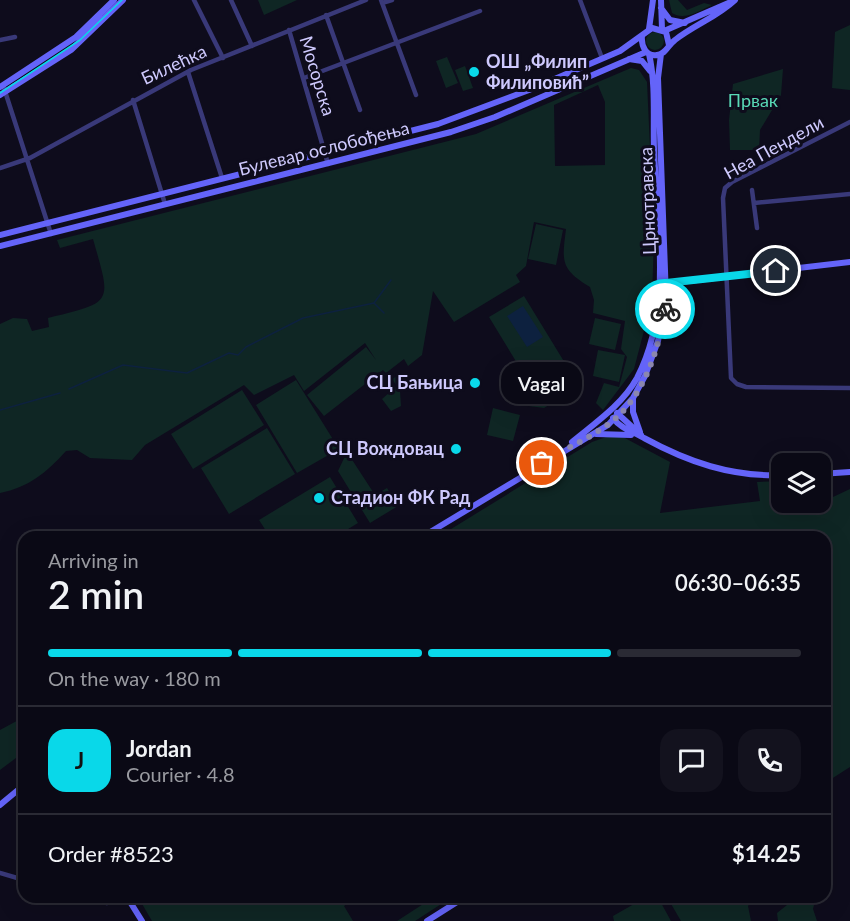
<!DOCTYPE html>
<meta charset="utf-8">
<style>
:root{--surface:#0a0915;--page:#13121e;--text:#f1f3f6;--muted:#999aa0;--line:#2a2a34;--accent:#09d8e9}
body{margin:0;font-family:Lato,sans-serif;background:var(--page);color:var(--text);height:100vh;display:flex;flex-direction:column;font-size:22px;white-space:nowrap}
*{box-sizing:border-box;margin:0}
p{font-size:20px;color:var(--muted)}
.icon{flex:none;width:33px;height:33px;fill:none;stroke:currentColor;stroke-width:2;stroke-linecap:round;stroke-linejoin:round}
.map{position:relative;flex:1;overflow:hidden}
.drawer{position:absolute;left:18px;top:531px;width:813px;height:372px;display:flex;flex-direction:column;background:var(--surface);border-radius:18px;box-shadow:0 6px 24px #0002,0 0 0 2px var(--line)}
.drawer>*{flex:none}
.controls{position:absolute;left:771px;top:453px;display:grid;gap:12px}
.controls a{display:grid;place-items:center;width:60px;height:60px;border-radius:12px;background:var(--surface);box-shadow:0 6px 24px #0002,0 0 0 2px var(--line);font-size:30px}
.pin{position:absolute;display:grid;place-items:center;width:51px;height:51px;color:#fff;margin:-26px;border:3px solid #fff;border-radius:50%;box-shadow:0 2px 6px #0007}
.courier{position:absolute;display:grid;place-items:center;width:60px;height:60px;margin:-30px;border:4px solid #09d8e9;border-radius:50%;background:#fff;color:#222;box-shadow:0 2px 8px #0007}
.bubble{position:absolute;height:42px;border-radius:18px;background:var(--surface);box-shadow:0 6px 24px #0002,0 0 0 2px var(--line);font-size:20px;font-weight:600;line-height:42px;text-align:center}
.summary em{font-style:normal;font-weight:600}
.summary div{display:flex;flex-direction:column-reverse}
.summary{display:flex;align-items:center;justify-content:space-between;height:102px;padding:0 30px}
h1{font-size:39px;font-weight:600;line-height:45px}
.bar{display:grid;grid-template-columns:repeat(4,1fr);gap:9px 6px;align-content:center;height:72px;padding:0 30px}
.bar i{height:8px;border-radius:4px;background:var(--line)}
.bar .selected{background:var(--accent)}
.bar p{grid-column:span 4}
.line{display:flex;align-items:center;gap:15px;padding:0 30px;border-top:2px solid var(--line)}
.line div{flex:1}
.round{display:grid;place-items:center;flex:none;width:63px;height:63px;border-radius:18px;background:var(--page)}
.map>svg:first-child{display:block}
.green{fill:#0f2624;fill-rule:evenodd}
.water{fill:#0d213f}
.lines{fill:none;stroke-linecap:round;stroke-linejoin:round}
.stream{stroke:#0d213f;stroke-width:1.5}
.street{stroke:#393979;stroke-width:4.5}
.secondary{stroke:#6464f9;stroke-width:6}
.tram{stroke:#09d8e9;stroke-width:1.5}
.done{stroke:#8b87ae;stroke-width:6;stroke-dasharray:0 10.8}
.route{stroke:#09d8e9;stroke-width:8}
.poi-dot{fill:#09d8e9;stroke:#0e0c1c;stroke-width:2}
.labels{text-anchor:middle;stroke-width:6;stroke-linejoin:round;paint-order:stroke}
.poi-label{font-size:18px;font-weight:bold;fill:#cec9fd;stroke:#0e0c1c;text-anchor:start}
.street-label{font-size:18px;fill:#cec9fd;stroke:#0e0c1c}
.park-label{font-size:18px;fill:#59d9b6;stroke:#0e0c1c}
</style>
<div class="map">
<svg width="850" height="921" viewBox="0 0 850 921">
<rect width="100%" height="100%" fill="#0e0c1c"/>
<!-- green -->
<path class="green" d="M 258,0 L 297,0 L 264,15 Z
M 669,0 L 678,0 L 687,10 L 704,3 L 712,5 C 699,11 684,21 672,13 Z
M 850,25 L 850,90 L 832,88 L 835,32 Z
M646 41a9 9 0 1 1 18 0a9 9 0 1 1-18 0Z
M 447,57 L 458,83 L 446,88 L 436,61 Z
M 465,66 L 473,88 L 463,91 L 455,70 Z
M 631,68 L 639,70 L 647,82 L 654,235 L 652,300 L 634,369 L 603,410 L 596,403 L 604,383 L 619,387 L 627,357 L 621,349 L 625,321 L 593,313 L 594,300 L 590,287 C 560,269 562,261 566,229 L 534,222 L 526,266 L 516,275 L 520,282 L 454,322 L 433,291 L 422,355 L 408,366 L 404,359 L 386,373 L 383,370 L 324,416 L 307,395 L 366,347 L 376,360 L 365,343 L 304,391 L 294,375 L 254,395 L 244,385 L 145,445 L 132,460 L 90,458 L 77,450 L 66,451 C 46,473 29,487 0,493 L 0,324 L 13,318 L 27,319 L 32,331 L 49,327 L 48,318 C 115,302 111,303 93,239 L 60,248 L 57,240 L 476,134 ZM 598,85 L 605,102 L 605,165 L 555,166 L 554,105 Z
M 783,69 L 781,95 L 760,130 L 759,150 L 730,150 L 729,120 L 733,84 Z
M 536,224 L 563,230 L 556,265 L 528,259 Z
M 524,296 L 579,386 L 544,408 L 521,405 L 504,379 L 520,368 L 489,317 Z
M 595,318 L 621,324 L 615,350 L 589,344 Z
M 598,350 L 625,355 L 619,382 L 593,376 Z
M 399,375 L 406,387 L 400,391 L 401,406 L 391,411 L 382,399 L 397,386 L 392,379 Z
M 296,380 L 339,449 L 297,473 L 256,405 Z
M 242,390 L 264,425 L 193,469 L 171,434 Z
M 493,408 L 520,415 L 513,441 L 487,435 Z
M 267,428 L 295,474 L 229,514 L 201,468 Z
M 609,436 L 621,436 L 670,462 L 660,513 L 760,501 L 757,482 L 781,481 L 782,502 L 820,502 L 821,479 L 823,479 L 833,497 L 850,489 L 850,767 L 825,783 L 825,537 L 445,537 L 443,534 L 592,442 Z
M 347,452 L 375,495 L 387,488 L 398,506 L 370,523 L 338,471 Z
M 330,477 L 358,523 L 335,537 L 270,537 L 259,520 Z
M 24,717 L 24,752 L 0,770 L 0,730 Z
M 138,897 L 358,897 L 344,906 L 353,921 L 152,921 Z
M 434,897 L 452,897 L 415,921 L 397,921 Z
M 667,897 L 755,897 L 748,906 L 751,921 L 681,921 Z
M 782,897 L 816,897 L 813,909 L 817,921 L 778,921 L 777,913 L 787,905 Z
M 660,901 L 671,921 L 614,921 L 613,916 L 634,904 Z"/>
<!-- water -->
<path class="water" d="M 523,306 L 543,337 L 527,347 L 507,316 Z
M 557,360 L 567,375 L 536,395 L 526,379 Z"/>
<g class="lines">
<!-- stream -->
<path class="stream" d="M 374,303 L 384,313
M 69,389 L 123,365 L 187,373 L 229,353 L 238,355 L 246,347 L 303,318 L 374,303 L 391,280
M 0,410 L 60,393"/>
<!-- street -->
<path class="street" d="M 194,0 L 223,58
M 231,0 L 252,46
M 381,0 L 416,95
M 580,0 L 602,58
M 382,3 L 392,0
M 326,15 L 360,110
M 289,30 L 328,164
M 0,40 L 15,37
M 188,72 L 222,178
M 304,78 L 480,11
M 3,85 L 51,234
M 133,100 L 165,204
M 850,122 L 732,182 L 725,188 L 723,198 L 731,378 L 737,384 L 746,387 L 850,388
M 0,168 L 30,158 L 191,70 L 366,0
M 752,190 L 757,228
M 754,203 L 850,194
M 0,873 L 24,880
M 85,897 L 107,903"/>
<!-- secondary -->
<path class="secondary" d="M 661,0 L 662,29
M 661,8 L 670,20 L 685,23
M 649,29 L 653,0
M 664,31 L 733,1
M 642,36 C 641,46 646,57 657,55 C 666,54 668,45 675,40 C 694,25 717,17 735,0
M 629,59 L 642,61 L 650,71
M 0,87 L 76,37 L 114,0
M 0,95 L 71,50 L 123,0
M 0,235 L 438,124 L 529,90 L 620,51 L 652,28 L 666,32 L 669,45
M 0,246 L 451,132 L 495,117 L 646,52
M 663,284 L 850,262
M 633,398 L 633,412 L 640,432
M 617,413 L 641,435
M 613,418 C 621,429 632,431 644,438 C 688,462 731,477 782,475
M 596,434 L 631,435
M 572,442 C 595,423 622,405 637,378 C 673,309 657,224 654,149 C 653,119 656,84 649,54
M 820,474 L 850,472
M 422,537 L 608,425 L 633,398 L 645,376 L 658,341 L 666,298 L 658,78 L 661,54
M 0,805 L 24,785
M 127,897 L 142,921
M 427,921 L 465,897"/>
<!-- tram -->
<path class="tram" d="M 0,93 L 80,40 L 122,0"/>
</g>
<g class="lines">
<!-- done -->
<path class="done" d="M 542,463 C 564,449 589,439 610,423 C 644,397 659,349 665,309"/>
<!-- route -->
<path class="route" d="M 665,309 L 666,283 L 776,271"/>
</g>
<!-- markers -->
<g class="poi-dot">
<circle cx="474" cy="72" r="6"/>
<circle cx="475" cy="383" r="6"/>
<circle cx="456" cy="449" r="6"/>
<circle cx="319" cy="498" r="6"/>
</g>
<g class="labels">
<!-- poi labels -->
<g class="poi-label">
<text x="486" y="68">ОШ „Филип<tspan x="486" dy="21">Филиповић”</tspan></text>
<text x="463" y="389" text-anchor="end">СЦ Бањица</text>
<text x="444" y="455" text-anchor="end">СЦ Вождовац</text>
<text x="331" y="504">Стадион ФК Рад</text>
</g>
<!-- street labels -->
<g class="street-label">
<text transform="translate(174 65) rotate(-25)" y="6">Билећка</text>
<text transform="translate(317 76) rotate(73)" y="6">Мосорска</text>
<text transform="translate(774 148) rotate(-29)" y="6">Неа Пендели</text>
<text transform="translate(324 149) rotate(-14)" y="6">Булевар ослобођења</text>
<text transform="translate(648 201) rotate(-92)" y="6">Црнотравска</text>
</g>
<!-- park labels -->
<g class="park-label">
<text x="753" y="107">Првак</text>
</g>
</g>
</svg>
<div class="controls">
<a><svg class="icon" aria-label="layers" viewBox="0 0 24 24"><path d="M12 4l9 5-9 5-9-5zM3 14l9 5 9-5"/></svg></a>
</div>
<div class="pin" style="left:542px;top:463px;background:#ea580c"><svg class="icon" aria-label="bag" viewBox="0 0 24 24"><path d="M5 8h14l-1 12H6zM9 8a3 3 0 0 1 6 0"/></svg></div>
<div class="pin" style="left:776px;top:271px;background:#1f2937"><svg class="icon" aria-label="home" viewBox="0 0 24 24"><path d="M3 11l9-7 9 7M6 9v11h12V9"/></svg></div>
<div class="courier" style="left:665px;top:309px"><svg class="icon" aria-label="bike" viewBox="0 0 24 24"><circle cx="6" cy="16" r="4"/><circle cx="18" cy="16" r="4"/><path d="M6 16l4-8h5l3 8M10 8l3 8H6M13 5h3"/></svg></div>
<div class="bubble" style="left:501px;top:362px;width:81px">Vagal</div>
<section class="drawer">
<div class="summary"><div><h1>2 min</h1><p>Arriving in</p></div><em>06:30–06:35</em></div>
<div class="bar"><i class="selected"></i><i class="selected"></i><i class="selected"></i><i></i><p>On the way · 180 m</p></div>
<div class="line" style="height:108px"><b class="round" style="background:var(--accent);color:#111">J</b><div><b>Jordan</b><p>Courier · 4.8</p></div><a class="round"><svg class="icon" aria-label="chat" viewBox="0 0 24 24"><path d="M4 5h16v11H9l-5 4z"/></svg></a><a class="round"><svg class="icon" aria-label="phone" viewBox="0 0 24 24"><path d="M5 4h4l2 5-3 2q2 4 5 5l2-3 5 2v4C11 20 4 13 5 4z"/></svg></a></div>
<div class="line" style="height:78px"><div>Order #8523</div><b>$14.25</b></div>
</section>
</div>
